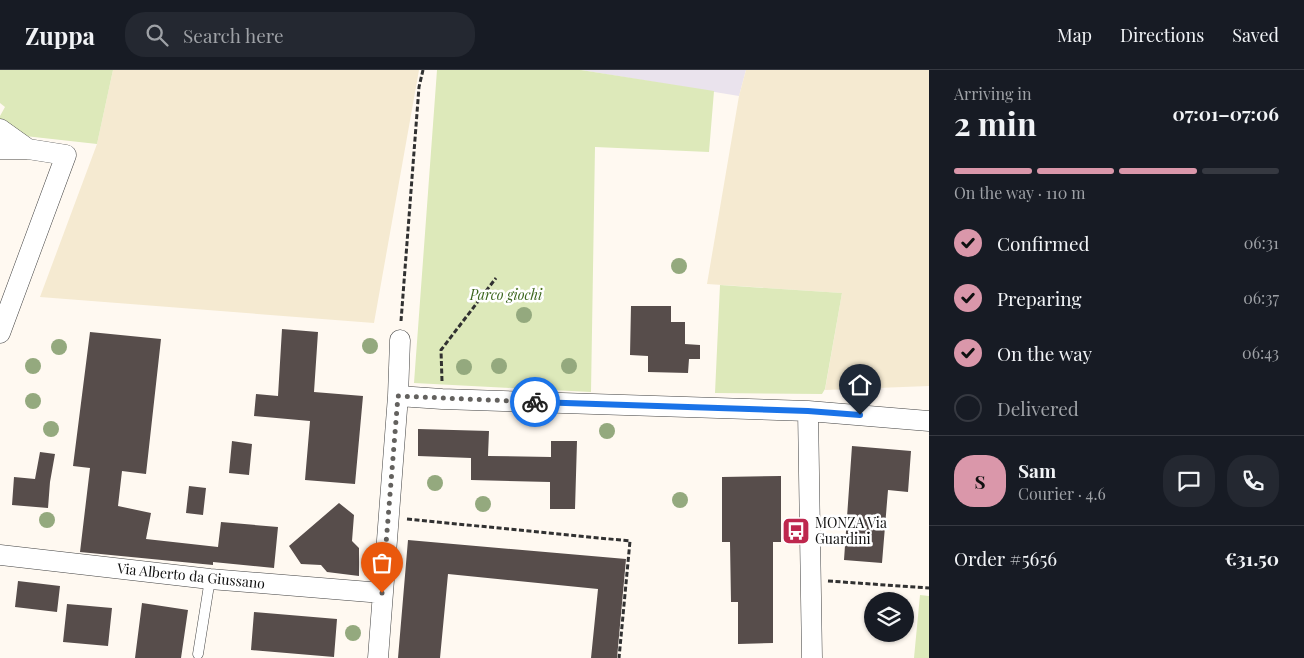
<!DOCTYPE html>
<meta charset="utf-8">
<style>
:root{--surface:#171b24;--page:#242831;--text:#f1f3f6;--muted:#9ea1a6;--line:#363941;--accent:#da97aa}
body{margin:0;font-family:"Playfair Display",serif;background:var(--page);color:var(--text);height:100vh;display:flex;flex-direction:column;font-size:19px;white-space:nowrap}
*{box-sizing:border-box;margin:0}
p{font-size:16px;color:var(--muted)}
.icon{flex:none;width:28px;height:28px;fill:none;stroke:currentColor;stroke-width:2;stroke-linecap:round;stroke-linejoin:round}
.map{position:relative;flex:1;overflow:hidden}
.drawer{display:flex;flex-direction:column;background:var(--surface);width:375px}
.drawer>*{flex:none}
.tools{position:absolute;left:864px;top:522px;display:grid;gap:10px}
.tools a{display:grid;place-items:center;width:50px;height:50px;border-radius:50%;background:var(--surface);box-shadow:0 1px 4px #0004;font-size:25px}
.pin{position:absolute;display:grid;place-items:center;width:42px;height:42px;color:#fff;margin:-51px -21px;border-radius:50% 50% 50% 0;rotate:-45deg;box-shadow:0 0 5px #0007}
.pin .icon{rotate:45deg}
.courier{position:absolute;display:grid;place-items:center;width:50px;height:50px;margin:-25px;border:4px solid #1a73e8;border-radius:50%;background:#fff;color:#222;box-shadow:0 1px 6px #0007}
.headline em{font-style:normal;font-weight:700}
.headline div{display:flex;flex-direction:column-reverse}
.headline{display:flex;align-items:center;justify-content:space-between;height:85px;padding:0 25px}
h1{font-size:32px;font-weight:700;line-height:38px}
.bar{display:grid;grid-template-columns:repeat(4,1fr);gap:8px 5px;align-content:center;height:60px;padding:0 25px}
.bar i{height:6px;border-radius:4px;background:var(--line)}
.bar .selected{background:var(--accent)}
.bar p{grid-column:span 4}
.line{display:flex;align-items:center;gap:12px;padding:0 25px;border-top:1px solid var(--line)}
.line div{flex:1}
.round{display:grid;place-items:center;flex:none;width:52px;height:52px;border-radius:20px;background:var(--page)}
ol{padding:0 25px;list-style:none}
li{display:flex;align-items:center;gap:15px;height:55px}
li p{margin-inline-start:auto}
li .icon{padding:5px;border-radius:50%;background:var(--accent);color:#111;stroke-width:4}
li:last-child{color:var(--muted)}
li i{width:28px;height:28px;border:2px solid var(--line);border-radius:50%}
header{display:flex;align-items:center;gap:30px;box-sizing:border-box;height:70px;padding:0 25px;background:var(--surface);border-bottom:1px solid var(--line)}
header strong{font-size:24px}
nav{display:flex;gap:28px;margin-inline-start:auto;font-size:18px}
.search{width:350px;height:45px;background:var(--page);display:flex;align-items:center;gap:12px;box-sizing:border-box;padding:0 18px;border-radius:20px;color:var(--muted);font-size:19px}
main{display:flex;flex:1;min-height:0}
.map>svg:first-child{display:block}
.industrial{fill:#eae3ed}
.farmland{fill:#f5ead1}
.green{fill:#dde9ba}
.building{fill:#574d4b}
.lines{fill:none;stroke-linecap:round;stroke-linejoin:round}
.lane-casing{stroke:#424242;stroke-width:11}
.street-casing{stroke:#424242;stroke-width:21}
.path{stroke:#313131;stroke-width:3;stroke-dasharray:5 2.5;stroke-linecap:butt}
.lane{stroke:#fff;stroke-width:10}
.street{stroke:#fff;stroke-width:20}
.tree{fill:#94a97e}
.done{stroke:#63615e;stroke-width:5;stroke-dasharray:0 9}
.route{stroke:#1a73e8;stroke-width:6}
.labels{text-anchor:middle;stroke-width:5;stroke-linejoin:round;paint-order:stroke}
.park-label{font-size:14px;font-style:italic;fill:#3d671f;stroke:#fff}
.poi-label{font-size:14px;fill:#0f0f0f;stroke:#fff;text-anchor:start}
.street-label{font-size:14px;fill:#0f0f0f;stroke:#fff}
</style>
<header>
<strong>Zuppa</strong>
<div class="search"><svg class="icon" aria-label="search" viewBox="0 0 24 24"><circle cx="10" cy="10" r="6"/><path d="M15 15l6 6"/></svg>Search here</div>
<nav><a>Map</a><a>Directions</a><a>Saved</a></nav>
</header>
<main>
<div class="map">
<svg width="929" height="588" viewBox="0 0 929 588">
<rect width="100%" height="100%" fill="#fff9f1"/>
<!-- industrial -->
<path class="industrial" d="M 581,0 L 746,0 L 739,26 Z"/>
<!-- farmland -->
<path class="farmland" d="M 113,0 L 419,0 L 374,253 L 40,227 L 97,74 Z
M 746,0 L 929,0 L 929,316 L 825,320 L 842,223 L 707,214 L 739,26 Z"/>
<!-- green -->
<path class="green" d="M 0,0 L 113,0 L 97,74 L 25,66 L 0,50 L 0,46 L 5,37 L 0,33 Z
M 437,0 L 581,0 L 714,21 L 709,82 L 595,77 L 591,322 L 414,313 Z
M 720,215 L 842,223 L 825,319 L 822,324 L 715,323 Z
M 920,525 L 929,526 L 929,588 L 914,588 Z"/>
<!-- building -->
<path class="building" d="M 631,236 L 671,236 L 671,252 L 685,252 L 685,274 L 700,275 L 700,289 L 689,289 L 688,303 L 648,302 L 648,286 L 630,285 Z
M 282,259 L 318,262 L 314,322 L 363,326 L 355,414 L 305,410 L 310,351 L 254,346 L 256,324 L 278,326 Z
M 90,262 L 161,269 L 146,404 L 122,401 L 118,436 L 151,443 L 146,469 L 218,477 L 221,452 L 278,457 L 274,498 L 213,492 L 213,495 L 80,482 L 90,398 L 73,396 Z
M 418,359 L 489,361 L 488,386 L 551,387 L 551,371 L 577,371 L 575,439 L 550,439 L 550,412 L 471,410 L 471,388 L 418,386 Z
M 232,371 L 252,374 L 249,405 L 229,403 Z
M 852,376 L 911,381 L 908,422 L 888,420 L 882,493 L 844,490 Z
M 40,382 L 55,384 L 50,412 L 48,438 L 12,435 L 14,407 L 35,409 Z
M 781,406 L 781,472 L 773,472 L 773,573 L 738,574 L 738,532 L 731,532 L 730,472 L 722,472 L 722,407 Z
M 189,416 L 206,418 L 203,445 L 186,443 Z
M 339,433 L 354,445 L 352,471 L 359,478 L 359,506 L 327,502 L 321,495 L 301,494 L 289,476 Z
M 408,470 L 626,489 L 617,588 L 591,588 L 598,519 L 448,504 L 440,588 L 398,588 Z
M 18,511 L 60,516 L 57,542 L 15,537 Z
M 142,533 L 188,540 L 181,588 L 135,588 Z
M 67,534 L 112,538 L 108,576 L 63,572 Z
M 254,542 L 337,549 L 334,587 L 251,580 Z"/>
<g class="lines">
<defs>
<path id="lane" d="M 198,584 L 210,509"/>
<path id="street" d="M 0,59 L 28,79
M 0,79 L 28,79 L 66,85 L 0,263
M 398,326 L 442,329 L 808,341 L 929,351
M 808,341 L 812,588
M 0,485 L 210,509 L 382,523
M 378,588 L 398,326 L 400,270"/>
</defs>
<!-- lane casing -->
<use href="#lane" class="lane-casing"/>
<!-- street casing -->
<use href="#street" class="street-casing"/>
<!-- path -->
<path class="path" d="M 401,251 L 419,17 L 423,0
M 442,311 L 441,280 L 496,208
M 407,449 L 630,471 L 619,588
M 828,511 L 929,518"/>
<!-- lane -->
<use href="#lane" class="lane"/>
<!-- street -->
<use href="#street" class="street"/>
</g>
<!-- trees -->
<g class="tree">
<circle cx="679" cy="196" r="8"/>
<circle cx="524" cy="245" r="8"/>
<circle cx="370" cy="276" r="8"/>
<circle cx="59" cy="277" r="8"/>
<circle cx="33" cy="296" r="8"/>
<circle cx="499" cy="296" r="8"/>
<circle cx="569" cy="296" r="8"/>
<circle cx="464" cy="297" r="8"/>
<circle cx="33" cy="331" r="8"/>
<circle cx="51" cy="359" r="8"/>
<circle cx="607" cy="361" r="8"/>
<circle cx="435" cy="413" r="8"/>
<circle cx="680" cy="430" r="8"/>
<circle cx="483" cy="434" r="8"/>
<circle cx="47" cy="450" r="8"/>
<circle cx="353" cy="563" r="8"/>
</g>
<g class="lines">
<!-- done -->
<path class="done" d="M 382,523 L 398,326 L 535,332"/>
<!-- route -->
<path class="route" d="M 535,332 L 808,341 L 860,345"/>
</g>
<!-- icons -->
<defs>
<symbol id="bus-square" viewBox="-11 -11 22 22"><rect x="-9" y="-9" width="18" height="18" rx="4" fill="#be274e" stroke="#fff"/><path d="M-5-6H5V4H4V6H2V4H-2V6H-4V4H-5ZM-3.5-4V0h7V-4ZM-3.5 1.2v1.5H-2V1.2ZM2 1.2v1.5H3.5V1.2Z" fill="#fff"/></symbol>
</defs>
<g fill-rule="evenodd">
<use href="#bus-square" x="780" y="445" width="32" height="32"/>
</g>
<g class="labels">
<!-- park labels -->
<g class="park-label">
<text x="506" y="230">Parco giochi</text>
</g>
<!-- poi labels -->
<g class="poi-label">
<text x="815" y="458">MONZA Via<tspan x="815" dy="16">Guardini</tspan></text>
</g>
<!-- street labels -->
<g class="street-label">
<text transform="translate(191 506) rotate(6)" y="5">Via Alberto da Giussano</text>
</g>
</g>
</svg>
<div class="tools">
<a><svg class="icon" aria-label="layers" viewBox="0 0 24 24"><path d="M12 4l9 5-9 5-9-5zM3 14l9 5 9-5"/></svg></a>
</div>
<div class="pin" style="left:382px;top:523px;background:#ea580c"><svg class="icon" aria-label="bag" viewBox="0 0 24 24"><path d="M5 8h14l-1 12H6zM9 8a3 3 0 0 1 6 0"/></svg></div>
<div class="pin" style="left:860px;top:345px;background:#1f2937"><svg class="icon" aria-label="home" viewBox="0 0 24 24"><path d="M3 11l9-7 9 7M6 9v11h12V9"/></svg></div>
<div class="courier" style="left:535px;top:332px"><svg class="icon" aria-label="bike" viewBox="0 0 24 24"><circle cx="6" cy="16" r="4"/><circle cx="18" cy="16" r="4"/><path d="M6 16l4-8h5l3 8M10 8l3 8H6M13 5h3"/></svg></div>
</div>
<section class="drawer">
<div class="headline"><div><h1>2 min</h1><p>Arriving in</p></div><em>07:01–07:06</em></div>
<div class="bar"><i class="selected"></i><i class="selected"></i><i class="selected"></i><i></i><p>On the way · 110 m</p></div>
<ol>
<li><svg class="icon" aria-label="check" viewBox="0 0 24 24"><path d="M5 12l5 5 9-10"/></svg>Confirmed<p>06:31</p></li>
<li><svg class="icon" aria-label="check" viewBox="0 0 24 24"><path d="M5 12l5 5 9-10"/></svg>Preparing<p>06:37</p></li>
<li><svg class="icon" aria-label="check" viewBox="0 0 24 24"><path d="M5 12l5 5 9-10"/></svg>On the way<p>06:43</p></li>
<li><i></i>Delivered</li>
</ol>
<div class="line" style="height:90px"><b class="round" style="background:var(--accent);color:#111">S</b><div><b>Sam</b><p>Courier · 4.6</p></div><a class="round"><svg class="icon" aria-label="chat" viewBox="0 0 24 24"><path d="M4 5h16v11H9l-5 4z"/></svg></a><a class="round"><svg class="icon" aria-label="phone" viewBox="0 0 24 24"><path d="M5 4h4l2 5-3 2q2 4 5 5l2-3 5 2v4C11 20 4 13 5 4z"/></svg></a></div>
<div class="line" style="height:65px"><div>Order #5656</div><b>€31.50</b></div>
</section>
</main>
